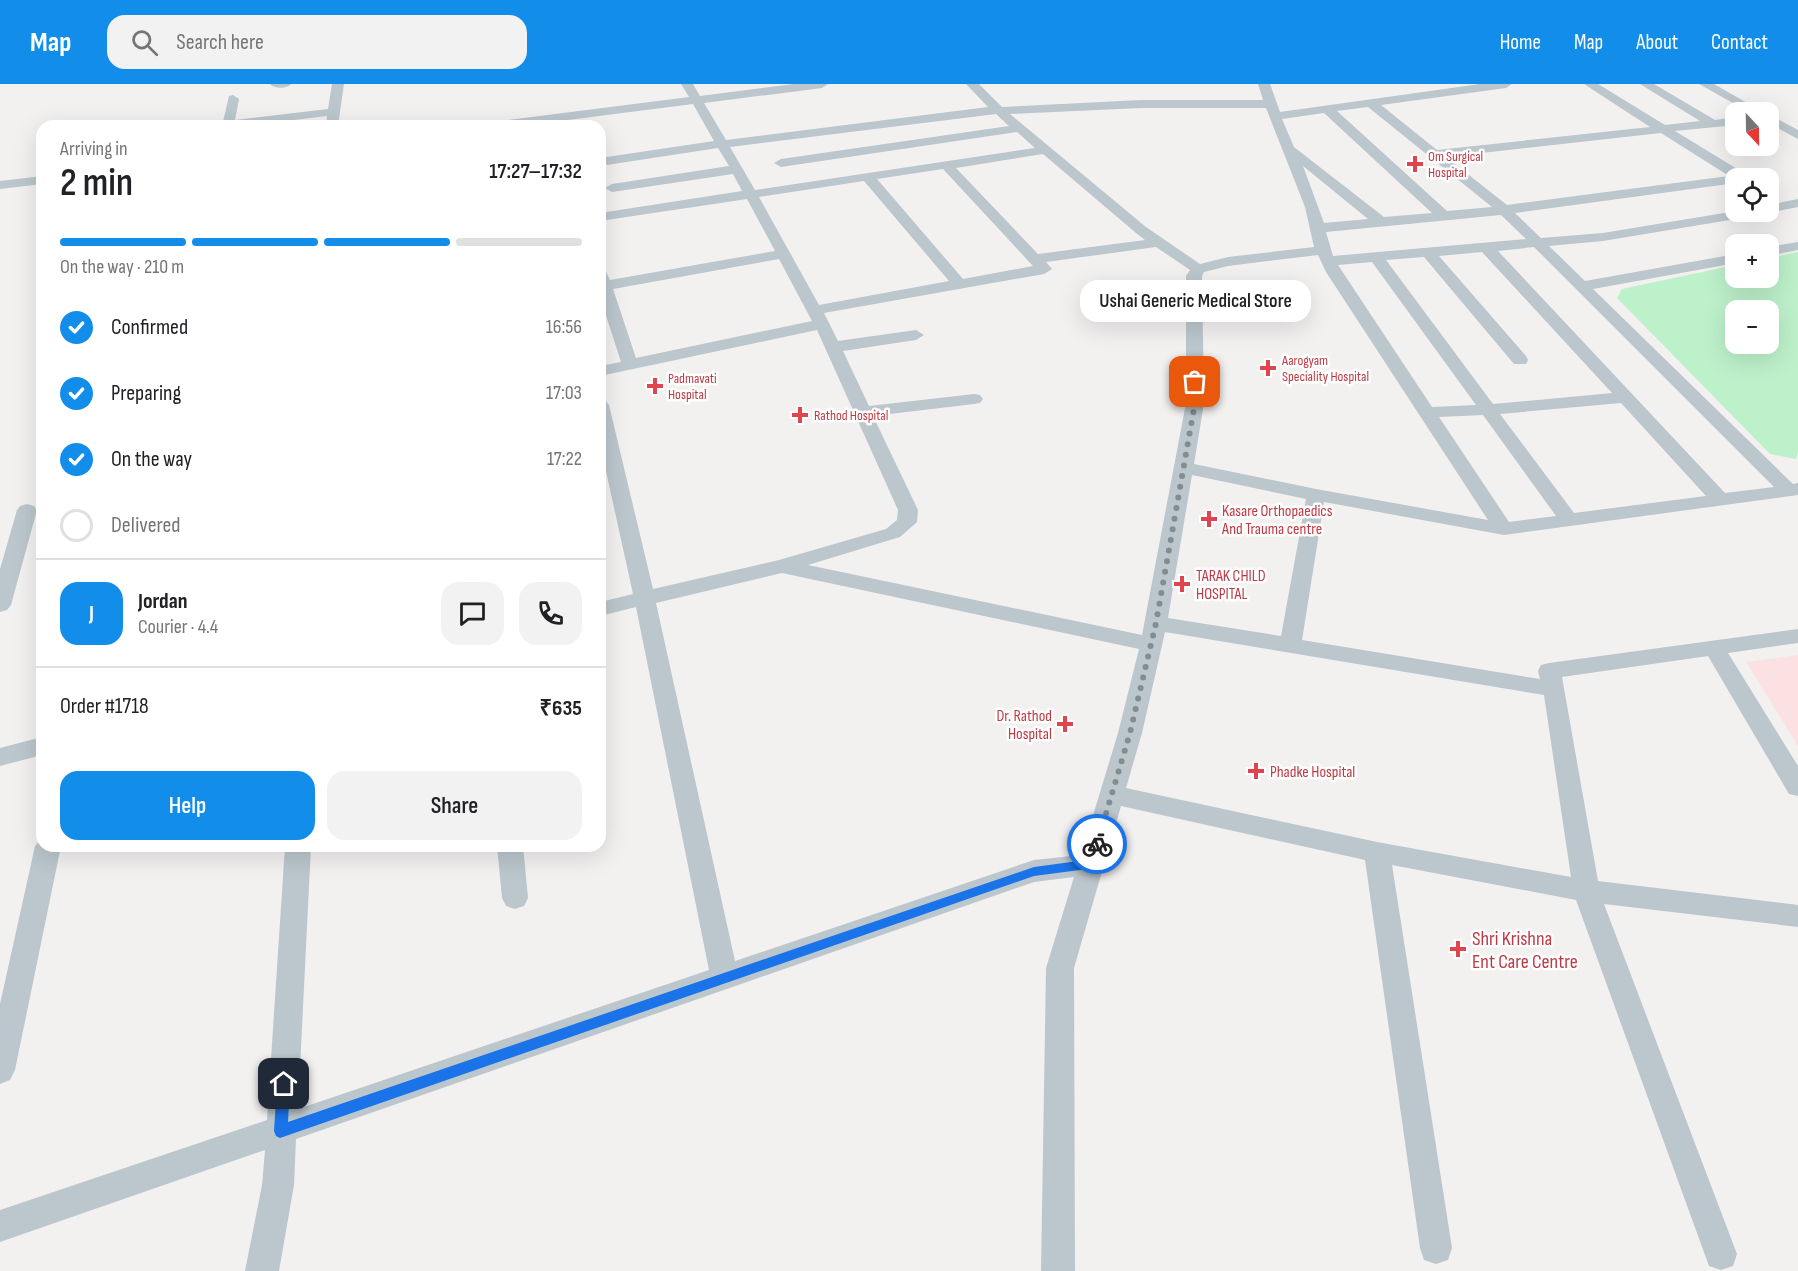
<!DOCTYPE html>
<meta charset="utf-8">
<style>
:root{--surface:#fff;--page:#f2f2f2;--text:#202124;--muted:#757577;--line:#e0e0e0;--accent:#128eea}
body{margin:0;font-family:"Sofia Sans Condensed",sans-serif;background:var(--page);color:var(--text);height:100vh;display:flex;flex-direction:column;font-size:22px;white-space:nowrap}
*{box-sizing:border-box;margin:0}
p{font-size:20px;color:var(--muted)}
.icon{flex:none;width:33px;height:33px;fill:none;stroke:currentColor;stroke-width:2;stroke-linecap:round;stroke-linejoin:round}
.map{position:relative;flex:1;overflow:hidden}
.panel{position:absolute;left:36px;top:36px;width:570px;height:732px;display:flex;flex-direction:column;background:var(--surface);border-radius:18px;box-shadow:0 6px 24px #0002}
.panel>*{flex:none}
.needle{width:39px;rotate:158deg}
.buttons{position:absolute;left:1725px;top:18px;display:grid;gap:12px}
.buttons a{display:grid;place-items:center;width:54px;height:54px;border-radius:12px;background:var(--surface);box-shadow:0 6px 24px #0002;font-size:30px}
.pin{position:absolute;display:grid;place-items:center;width:51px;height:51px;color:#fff;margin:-26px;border-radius:12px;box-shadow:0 3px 9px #0006}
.courier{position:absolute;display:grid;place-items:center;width:60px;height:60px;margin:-30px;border:4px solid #1a73e8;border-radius:50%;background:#fff;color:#222;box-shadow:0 2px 8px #0007}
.bubble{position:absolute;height:42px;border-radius:18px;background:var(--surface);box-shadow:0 6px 24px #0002;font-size:20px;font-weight:600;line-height:42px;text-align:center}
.head em{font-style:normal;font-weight:600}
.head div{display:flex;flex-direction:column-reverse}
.head{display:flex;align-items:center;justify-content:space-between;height:102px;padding:0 24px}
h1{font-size:39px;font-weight:600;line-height:45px}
.bar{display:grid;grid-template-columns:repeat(4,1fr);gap:9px 6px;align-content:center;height:72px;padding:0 24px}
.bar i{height:8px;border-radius:4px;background:var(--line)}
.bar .active{background:var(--accent)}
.bar p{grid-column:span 4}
.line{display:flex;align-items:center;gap:15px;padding:0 24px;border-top:2px solid var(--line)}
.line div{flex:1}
.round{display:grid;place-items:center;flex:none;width:63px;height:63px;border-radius:18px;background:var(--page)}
ol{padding:0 24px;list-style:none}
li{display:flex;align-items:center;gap:18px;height:66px}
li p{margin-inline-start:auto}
li .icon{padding:6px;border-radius:50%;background:var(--accent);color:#fff;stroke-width:4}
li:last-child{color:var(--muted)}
li i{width:33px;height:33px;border:3px solid var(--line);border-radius:50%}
.primary-button{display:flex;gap:12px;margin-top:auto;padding:12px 24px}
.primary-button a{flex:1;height:69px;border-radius:18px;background:var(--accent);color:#fff;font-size:24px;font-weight:600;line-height:69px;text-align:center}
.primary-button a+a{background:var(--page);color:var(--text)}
header{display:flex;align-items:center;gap:36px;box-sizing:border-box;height:84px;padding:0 30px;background:var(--accent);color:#fff}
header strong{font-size:28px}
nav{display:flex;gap:33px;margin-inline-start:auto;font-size:21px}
.search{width:420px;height:54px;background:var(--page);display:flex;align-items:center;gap:15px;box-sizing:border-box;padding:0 21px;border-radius:18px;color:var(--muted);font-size:22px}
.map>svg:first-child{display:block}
.medical{fill:#fce1e2}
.green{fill:#bdf1ca;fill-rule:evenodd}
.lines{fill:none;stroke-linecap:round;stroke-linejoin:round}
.minor{fill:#bbc7cd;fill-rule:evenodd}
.route{fill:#1a73e8}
.done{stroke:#838d91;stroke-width:6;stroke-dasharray:0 10.8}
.health-dot{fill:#e0444e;stroke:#fff;stroke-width:2}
.labels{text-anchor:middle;stroke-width:5;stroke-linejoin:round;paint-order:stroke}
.far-health-label{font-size:14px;fill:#be3a42;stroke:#fff;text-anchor:start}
.health-label{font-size:16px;fill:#be3a42;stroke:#fff;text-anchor:start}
.near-health-label{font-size:20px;fill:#be3a42;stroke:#fff;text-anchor:start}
</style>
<header>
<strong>Map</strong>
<div class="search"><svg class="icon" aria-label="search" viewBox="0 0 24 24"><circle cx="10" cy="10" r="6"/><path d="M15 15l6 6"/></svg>Search here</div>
<nav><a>Home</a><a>Map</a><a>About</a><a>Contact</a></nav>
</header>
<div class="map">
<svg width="1798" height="1187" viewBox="0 0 1798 1187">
<rect width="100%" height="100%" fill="#f3f0f0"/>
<!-- medical -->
<path class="medical" d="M 1798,571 L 1798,662 L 1746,578 Z"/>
<!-- green -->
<path class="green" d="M 1798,168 L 1798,368 L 1796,375 L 1770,370 L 1617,214 L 1622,205 L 1735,181 L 1736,194 L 1768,194 L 1769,174 ZM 1736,226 L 1768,226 L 1768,260 L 1736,260 Z"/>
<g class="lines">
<!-- minor -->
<path class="minor" d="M 270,0 L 291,0 C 287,5 274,5 270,0 Z
M 332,0 L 344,0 L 338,42 L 326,42 L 327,32 L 244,42 L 222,42 L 229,12 L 233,11 L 239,15 L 235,36 L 328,25 Z
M 681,0 L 693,0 L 700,12 L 794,0 L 828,0 L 822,4 L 704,19 L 726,56 L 988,23 L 966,0 L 979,0 L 1002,23 L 1141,16 L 1263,16 L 1258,0 L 1270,0 L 1280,28 L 1480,0 L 1512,0 L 1506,4 L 1381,21 L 1437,66 L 1650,43 L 1584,0 L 1598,0 L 1665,41 L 1700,37 L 1640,0 L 1654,0 L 1715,36 L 1736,33 L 1736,41 L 1675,47 L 1747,91 L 1748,94 L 1736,94 L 1736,99 L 1515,129 L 1541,154 L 1603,149 L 1736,127 L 1761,128 L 1759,131 L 1754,132 L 1603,157 L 1549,162 L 1585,197 L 1736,170 L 1736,179 L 1593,205 L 1793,400 L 1798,399 L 1798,411 L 1504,451 L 1324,418 L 1302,556 L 1540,595 L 1538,587 L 1541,581 L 1549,579 L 1798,545 L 1798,559 L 1728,569 L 1798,682 L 1798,712 L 1789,710 L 1708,572 L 1562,593 L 1598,797 L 1798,821 L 1798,843 L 1604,820 L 1737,1170 L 1733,1182 L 1721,1186 L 1709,1182 L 1576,816 L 1392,781 L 1452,1164 L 1448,1176 L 1436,1180 L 1424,1176 L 1420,1164 L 1365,776 L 1121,722 L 1074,884 L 1075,1187 L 1041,1187 L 1046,884 L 1074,793 L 1034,798 L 296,1055 L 294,1101 L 279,1187 L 245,1187 L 262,1101 L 265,1066 L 0,1158 L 0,1126 L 267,1036 L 285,762 L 311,762 L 298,1025 L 709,886 L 636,523 L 600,532 L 600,518 L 633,510 L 600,360 L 600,316 L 606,317 L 609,321 L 653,505 L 779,476 L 886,445 L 897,436 L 898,426 L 817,246 L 600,292 L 600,282 L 621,278 L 600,213 L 600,184 L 605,186 L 610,196 L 775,167 L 747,115 L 600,137 L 600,129 L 742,107 L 733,90 L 612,108 L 605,104 L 612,100 L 729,82 L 718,64 L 600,82 L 600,74 L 714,57 L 693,20 L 521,42 L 486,42 L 492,38 L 689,13 ZM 1368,23 L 1492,123 L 1447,127 L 1337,27 ZM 1141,24 L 1266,24 L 1305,123 L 1314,163 L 1228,173 L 1200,180 L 1146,143 L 1010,30 ZM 1324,29 L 1432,129 L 1384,133 L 1294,63 L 1282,35 ZM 996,30 L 1009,42 L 781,75 L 774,79 L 781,83 L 1017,48 L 1035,64 L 755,106 L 730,63 ZM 1661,49 L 1729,92 L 1507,121 L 1446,73 ZM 1043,70 L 1136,149 L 1145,156 L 1038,170 L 956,84 ZM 1303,82 L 1368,135 L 1324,139 ZM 943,85 L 1033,182 L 963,195 L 877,95 ZM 864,97 L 949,197 L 819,221 L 759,113 ZM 1501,131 L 1526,155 L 1333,172 L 1326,148 ZM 1156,163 L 1190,186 L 1186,192 L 1186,319 L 1142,551 L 808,481 L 900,453 L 917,438 L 918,426 L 873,332 L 974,320 L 980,319 L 983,315 L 980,311 L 974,310 L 869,322 L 843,267 L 916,256 L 924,251 L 916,246 L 838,257 L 824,229 L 1044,190 L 1052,185 L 1046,178 ZM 1534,163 L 1774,403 L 1725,409 L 1498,167 ZM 1482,168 L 1612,309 L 1493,320 L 1386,176 L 1424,173 L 1514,280 L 1526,280 L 1528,276 L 1526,272 L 1439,172 ZM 1318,171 L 1326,188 L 1488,436 L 1316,405 L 1194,380 L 1204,319 L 1202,192 L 1204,188 L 1228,182 ZM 779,175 L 812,237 L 636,274 L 613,205 ZM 1372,178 L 1476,321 L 1432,323 L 1338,181 ZM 1621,319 L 1706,412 L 1574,429 L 1500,330 ZM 1483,331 L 1556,432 L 1509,438 L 1439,333 ZM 1192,391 L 1306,415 L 1281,552 L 1168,534 ZM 782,489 L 1139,565 L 1118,649 L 1081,771 L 1034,776 L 735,877 L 656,519 ZM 1165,548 L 1544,611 L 1571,793 L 1377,758 L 1126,704 L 1142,649 Z
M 1699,0 L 1714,0 L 1763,28 L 1749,28 Z
M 1768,30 L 1798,46 L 1798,55 L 1768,39 Z
M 42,92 L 42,100 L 0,105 L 0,97 Z
M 1798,115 L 1798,123 L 1768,129 L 1763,128 L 1768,128 L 1768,121 Z
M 1798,158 L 1798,166 L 1768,172 L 1768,163 Z
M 27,420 L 34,422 L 37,426 L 11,521 L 7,526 L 0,528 L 0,485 L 17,426 L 20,422 Z
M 42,653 L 42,671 L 0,682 L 0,664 Z
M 42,754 L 42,762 L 61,762 L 15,986 L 10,996 L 0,1000 L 0,920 L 35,762 Z
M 497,762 L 523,762 L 528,814 L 524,822 L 515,825 L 506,822 L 502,814 Z"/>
</g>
<!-- route -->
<path class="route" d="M 1097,756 L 1102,760 L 1095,784 L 1034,792 L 280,1054 L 276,1052 L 274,1047 L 277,1000 L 279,995 L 284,994 L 288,995 L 290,1000 L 288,1038 L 1034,783 L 1086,776 L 1091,760 Z"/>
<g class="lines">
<!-- done -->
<path class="done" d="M 1097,760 L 1130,649 L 1156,539 L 1195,319 L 1195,298"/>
</g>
<!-- markers -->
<g class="health-dot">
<path d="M1412 71h6v6h6v6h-6v6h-6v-6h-6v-6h6z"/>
<path d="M1265 275h6v6h6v6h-6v6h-6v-6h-6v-6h6z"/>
<path d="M652 293h6v6h6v6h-6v6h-6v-6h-6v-6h6z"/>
<path d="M797 322h6v6h6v6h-6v6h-6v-6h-6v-6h6z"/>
<path d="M1206 426h6v6h6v6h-6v6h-6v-6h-6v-6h6z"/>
<path d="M1179 491h6v6h6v6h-6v6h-6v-6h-6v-6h6z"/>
<path d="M1062 631h6v6h6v6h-6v6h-6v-6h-6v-6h6z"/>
<path d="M1253 678h6v6h6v6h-6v6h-6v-6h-6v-6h6z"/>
<path d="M1455 856h6v6h6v6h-6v6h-6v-6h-6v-6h6z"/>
</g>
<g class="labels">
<!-- far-health labels -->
<g class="far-health-label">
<text x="1428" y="77">Om Surgical<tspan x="1428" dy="16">Hospital</tspan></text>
<text x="1282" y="281">Aarogyam<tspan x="1282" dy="16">Speciality Hospital</tspan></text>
<text x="668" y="299">Padmavati<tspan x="668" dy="16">Hospital</tspan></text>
<text x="814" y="336">Rathod Hospital</text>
</g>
<!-- health labels -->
<g class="health-label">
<text x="1222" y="432">Kasare Orthopaedics<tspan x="1222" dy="18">And Trauma centre</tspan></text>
<text x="1196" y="497">TARAK CHILD<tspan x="1196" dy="18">HOSPITAL</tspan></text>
<text x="1052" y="637" text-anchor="end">Dr. Rathod<tspan x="1052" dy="18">Hospital</tspan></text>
<text x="1270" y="693">Phadke Hospital</text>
</g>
<!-- near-health labels -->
<g class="near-health-label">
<text x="1472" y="861">Shri Krishna<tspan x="1472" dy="23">Ent Care Centre</tspan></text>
</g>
</g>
</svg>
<div class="buttons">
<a><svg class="needle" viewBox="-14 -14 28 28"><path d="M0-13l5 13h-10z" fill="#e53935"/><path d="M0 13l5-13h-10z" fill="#757577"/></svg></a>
<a><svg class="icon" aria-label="locate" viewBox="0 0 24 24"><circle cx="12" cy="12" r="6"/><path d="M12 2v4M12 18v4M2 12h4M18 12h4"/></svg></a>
<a>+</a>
<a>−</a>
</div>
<div class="pin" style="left:1195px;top:298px;background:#ea580c"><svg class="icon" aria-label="bag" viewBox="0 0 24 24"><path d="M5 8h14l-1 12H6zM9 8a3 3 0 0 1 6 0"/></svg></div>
<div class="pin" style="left:284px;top:1000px;background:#1f2937"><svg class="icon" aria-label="home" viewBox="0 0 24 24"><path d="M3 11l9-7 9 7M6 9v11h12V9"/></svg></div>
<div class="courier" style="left:1097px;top:760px"><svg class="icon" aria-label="bike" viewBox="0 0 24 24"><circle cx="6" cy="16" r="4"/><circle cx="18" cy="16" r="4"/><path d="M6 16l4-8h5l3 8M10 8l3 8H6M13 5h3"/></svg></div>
<div class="bubble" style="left:1080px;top:196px;width:231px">Ushai Generic Medical Store</div>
<section class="panel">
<div class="head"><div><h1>2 min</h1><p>Arriving in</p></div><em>17:27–17:32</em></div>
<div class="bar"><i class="active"></i><i class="active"></i><i class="active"></i><i></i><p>On the way · 210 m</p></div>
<ol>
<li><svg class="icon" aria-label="check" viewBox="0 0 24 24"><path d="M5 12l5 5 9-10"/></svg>Confirmed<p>16:56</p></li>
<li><svg class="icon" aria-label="check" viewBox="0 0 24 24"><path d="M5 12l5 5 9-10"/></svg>Preparing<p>17:03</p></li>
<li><svg class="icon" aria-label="check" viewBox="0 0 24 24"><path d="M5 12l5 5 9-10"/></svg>On the way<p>17:22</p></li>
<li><i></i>Delivered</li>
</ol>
<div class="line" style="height:108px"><b class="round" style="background:var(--accent);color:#fff">J</b><div><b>Jordan</b><p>Courier · 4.4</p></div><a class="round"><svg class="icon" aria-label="chat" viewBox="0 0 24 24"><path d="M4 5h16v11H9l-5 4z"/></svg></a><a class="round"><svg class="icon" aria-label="phone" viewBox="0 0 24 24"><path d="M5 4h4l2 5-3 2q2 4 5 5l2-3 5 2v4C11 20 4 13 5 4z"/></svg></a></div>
<div class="line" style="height:78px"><div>Order #1718</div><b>₹635</b></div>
<div class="primary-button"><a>Help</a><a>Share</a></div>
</section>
</div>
